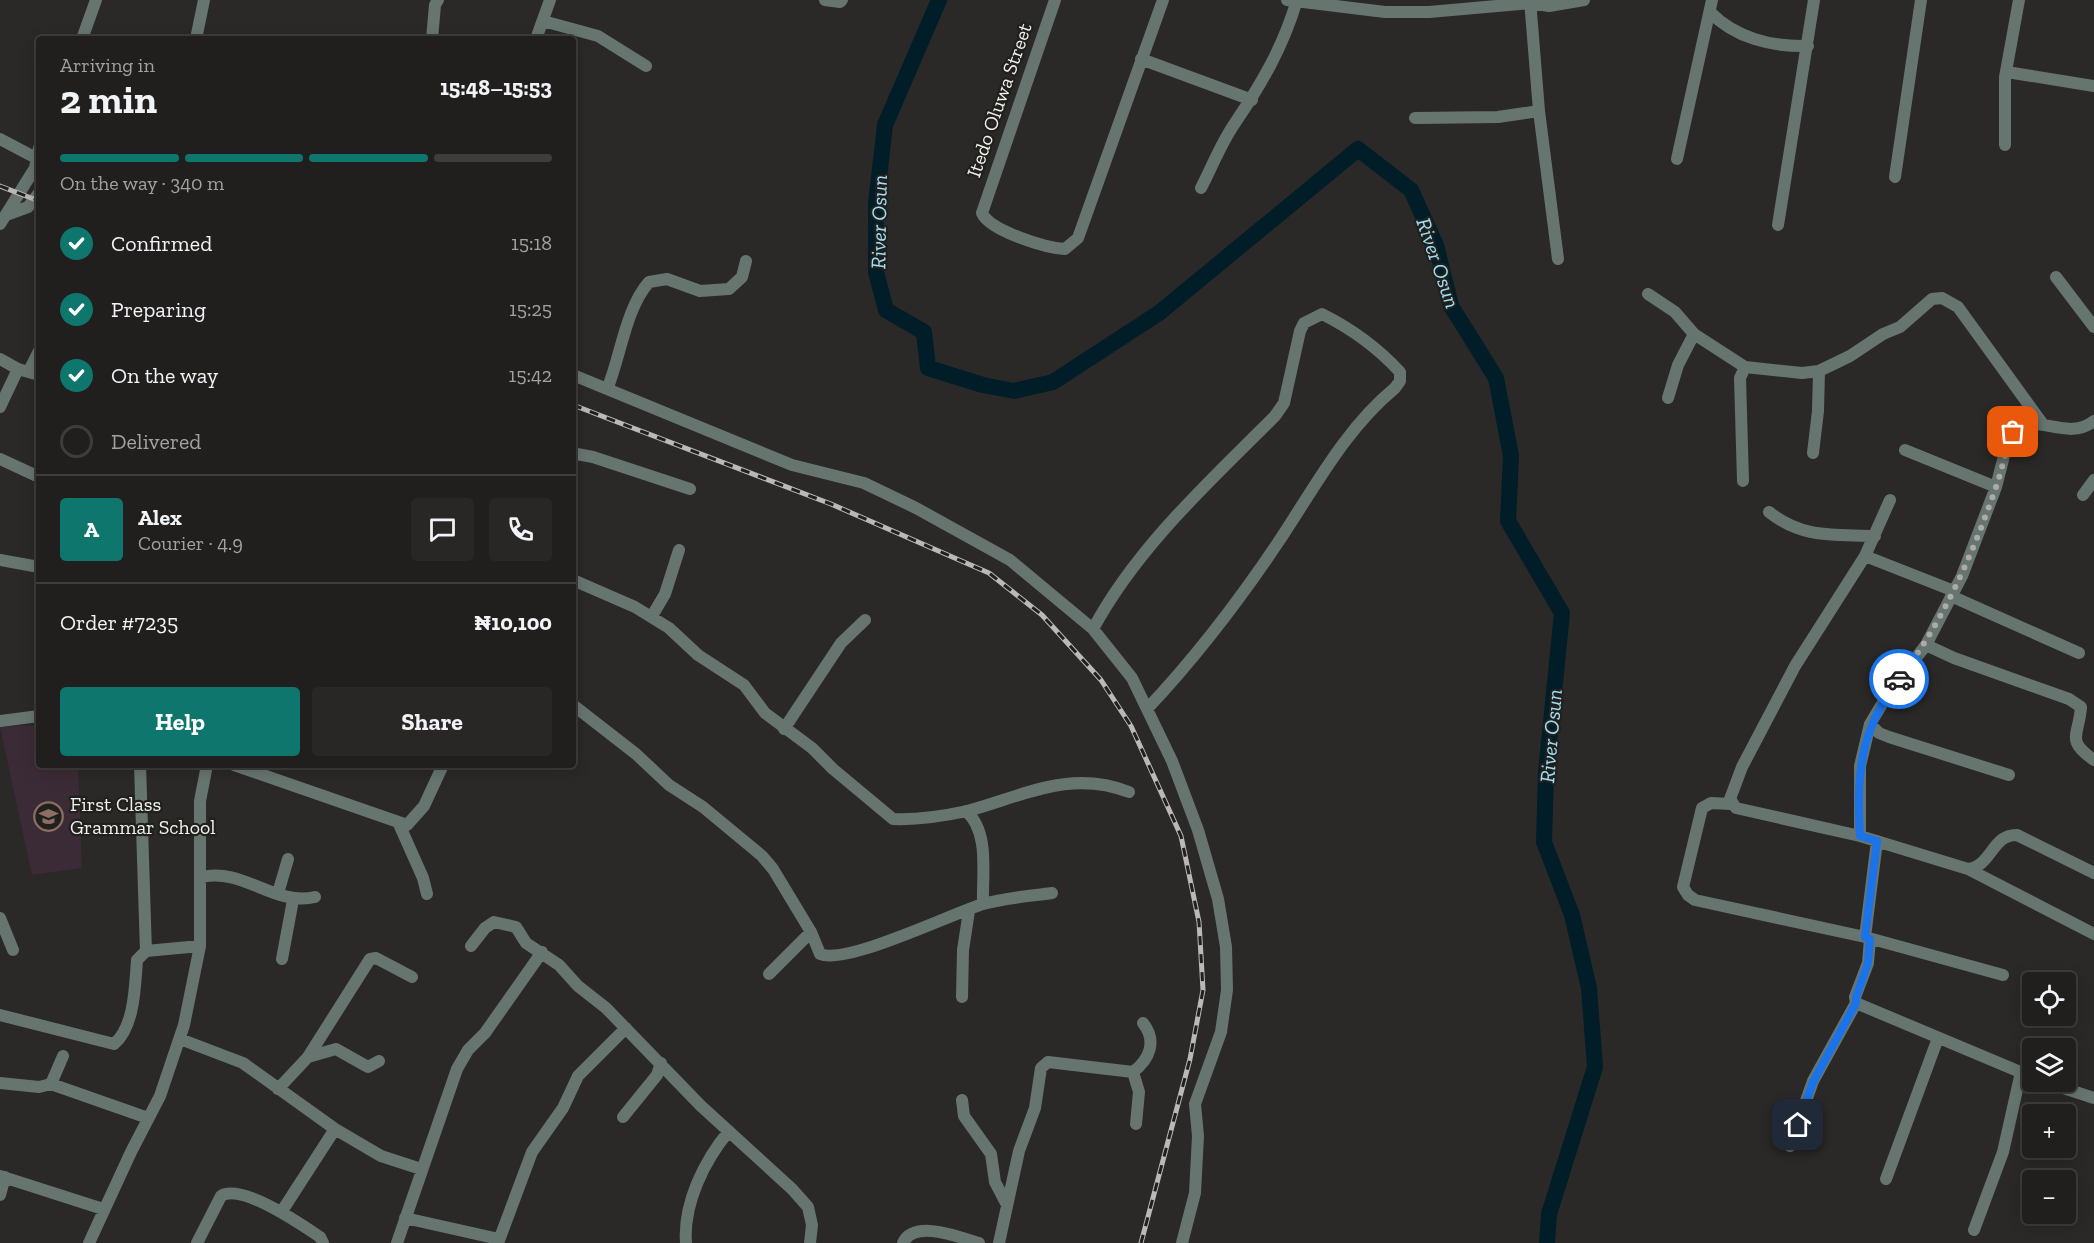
<!DOCTYPE html>
<meta charset="utf-8">
<style>
:root{--surface:#201f1d;--page:#282726;--text:#f1f3f6;--muted:#a2a2a4;--line:#3d3d3b;--accent:#0f766e}
body{margin:0;font-family:"Zilla Slab",serif;background:var(--page);color:var(--text);height:100vh;display:flex;flex-direction:column;font-size:22px;white-space:nowrap}
*{box-sizing:border-box;margin:0}
p{font-size:20px;color:var(--muted)}
.icon{flex:none;width:33px;height:33px;fill:none;stroke:currentColor;stroke-width:2;stroke-linecap:round;stroke-linejoin:round}
.map{position:relative;flex:1;overflow:hidden}
.side{position:absolute;left:36px;top:36px;width:540px;height:732px;display:flex;flex-direction:column;background:var(--surface);border-radius:6px;box-shadow:0 3px 15px #0003,0 0 0 2px var(--line)}
.side>*{flex:none}
.buttons{position:absolute;left:2022px;top:972px;display:grid;gap:12px}
.buttons a{display:grid;place-items:center;width:54px;height:54px;border-radius:6px;background:var(--surface);box-shadow:0 3px 15px #0003,0 0 0 2px var(--line);font-size:30px}
.pin{position:absolute;display:grid;place-items:center;width:51px;height:51px;color:#fff;margin:-26px;border-radius:12px;box-shadow:0 3px 9px #0006}
.courier{position:absolute;display:grid;place-items:center;width:60px;height:60px;margin:-30px;border:4px solid #1a73e8;border-radius:50%;background:#fff;color:#222;box-shadow:0 2px 8px #0007}
.overview em{font-style:normal;font-weight:800}
.overview div{display:flex;flex-direction:column-reverse}
.overview{display:flex;align-items:center;justify-content:space-between;height:102px;padding:0 24px}
h1{font-size:39px;font-weight:800;line-height:45px}
.bar{display:grid;grid-template-columns:repeat(4,1fr);gap:9px 6px;align-content:center;height:72px;padding:0 24px}
.bar i{height:8px;border-radius:4px;background:var(--line)}
.bar .on{background:var(--accent)}
.bar p{grid-column:span 4}
.line{display:flex;align-items:center;gap:15px;padding:0 24px;border-top:2px solid var(--line)}
.line div{flex:1}
.round{display:grid;place-items:center;flex:none;width:63px;height:63px;border-radius:6px;background:var(--page)}
ol{padding:0 24px;list-style:none}
li{display:flex;align-items:center;gap:18px;height:66px}
li p{margin-inline-start:auto}
li .icon{padding:6px;border-radius:50%;background:var(--accent);color:#fff;stroke-width:4}
li:last-child{color:var(--muted)}
li i{width:33px;height:33px;border:3px solid var(--line);border-radius:50%}
.primary-button{display:flex;gap:12px;margin-top:auto;padding:12px 24px}
.primary-button a{flex:1;height:69px;border-radius:6px;background:var(--accent);color:#fff;font-size:24px;font-weight:800;line-height:69px;text-align:center}
.primary-button a+a{background:var(--page);color:var(--text)}
.map>svg:first-child{display:block}
.education{fill:#3b2b36}
.lines{fill:none;stroke-linecap:round;stroke-linejoin:round}
.river{stroke:#001d28;stroke-width:16}
.minor{stroke:#677571;stroke-width:12}
.rail-casing{stroke:#bab9b7;stroke-width:5}
.rail{stroke:#20201d;stroke-width:3;stroke-dasharray:9;stroke-linecap:butt}
.done{stroke:#acabaa;stroke-width:6;stroke-dasharray:0 10.8}
.route{stroke:#1a73e8;stroke-width:8}
.labels{text-anchor:middle;stroke-width:4.5;stroke-linejoin:round;paint-order:stroke}
.street-label{font-size:20px;fill:#f2f1f0;stroke:#20201d}
.poi-label{font-size:20px;fill:#f2f1f0;stroke:#20201d;text-anchor:start}
.water-label{font-size:21px;font-style:italic;fill:#a1e0f8;stroke:#20201d}
</style>
<div class="map">
<svg width="2094" height="1243" viewBox="0 0 2094 1243">
<rect width="100%" height="100%" fill="#2a2927"/>
<!-- education -->
<path class="education" d="M 39,725 L 39,765 L 78,765 L 82,868 L 32,875 L 0,727 Z"/>
<g class="lines">
<!-- river -->
<path class="river" d="M 939,0 L 885,125 L 876,204 L 876,272 L 886,310 L 924,332 L 928,368 L 983,385 L 1014,391 L 1053,382 L 1159,313 L 1358,149 L 1411,190 L 1436,245 L 1451,306 L 1496,378 L 1511,456 L 1508,521 L 1562,613 L 1546,772 L 1544,842 L 1572,915 L 1589,988 L 1595,1067 L 1549,1214 L 1547,1243"/>
<!-- minor -->
<path class="minor" d="M 825,0 L 840,2 L 842,0
M 1055,0 L 982,213 C 990,231 1046,248 1065,249 L 1078,238 L 1163,0
M 1287,0 L 1385,12 L 1429,12 L 1530,3 L 1549,6 L 1584,0
M 1530,0 L 1539,111 L 1558,259
M 1710,12 C 1735,38 1772,47 1808,46
M 543,21 L 598,36 L 646,66
M 82,39 L 96,0
M 196,39 L 204,0
M 432,39 L 435,5 L 438,0
M 536,39 L 550,0
M 1141,59 L 1252,100
M 2007,72 L 2094,86
M 1415,118 L 1498,117 L 1539,111
M 0,139 L 36,158
M 2005,145 L 2005,77 L 2019,0
M 1677,159 L 1712,0
M 1895,177 L 1921,0
M 1201,188 C 1212,167 1221,143 1235,123 C 1262,83 1283,47 1297,0
M 6,215 L 28,207 L 39,193
M 0,224 L 35,168 L 39,148
M 1778,225 L 1814,0
M 2056,277 L 2094,327
M 1648,294 L 1675,312 L 1694,334 L 1745,367 L 1802,373 L 1819,371 L 1850,356 L 1883,334 L 1900,327 L 1932,299 L 1942,298 L 1958,307 L 2042,423
M 0,359 L 18,369 L 39,375
M 29,371 L 39,351
M 573,375 L 792,465 L 864,483 L 916,508 L 1010,560 L 1093,629 L 1132,678 L 1172,761 L 1198,830 L 1218,899 L 1226,947 L 1227,990 L 1221,1032 L 1195,1104 L 1198,1136 L 1195,1193 L 1182,1243
M 608,387 C 621,354 626,308 649,282 L 667,279 L 700,291 L 729,289 L 742,277 L 746,261
M 1668,398 L 1678,365 L 1694,334
M 0,407 L 18,369
M 1905,450 L 1996,487
M 1813,453 L 1818,411 L 1819,371
M 573,456 L 577,454 L 593,457 L 690,489
M 0,459 L 39,477
M 1743,481 L 1740,378 L 1745,367
M 2083,495 L 2094,480
M 1890,500 L 1865,556 L 1795,666 L 1742,767 L 1730,799 L 1736,808 L 1860,836 L 1968,869 L 2094,934
M 1769,512 C 1803,539 1834,534 1875,536
M 1865,556 L 1954,591
M 0,560 L 39,567
M 573,580 L 635,607 L 669,628 L 698,655 L 744,685 L 765,713 L 812,748 L 833,769 L 893,819 C 917,820 944,816 967,811 C 1023,796 1070,769 1129,792
M 1951,596 L 2079,653
M 652,616 L 665,594 L 679,550
M 1093,629 C 1137,547 1210,481 1275,416 L 1284,403 L 1300,331 L 1304,323 L 1322,314 C 1352,329 1377,347 1400,372 L 1400,381 L 1395,388 C 1344,430 1314,489 1277,544 C 1238,602 1195,658 1147,709
M 1926,645 L 1954,658 L 2069,699 L 2081,707 C 2079,736 2065,740 2094,760
M 573,705 L 636,754 L 669,785 L 703,807 L 762,856 L 773,869 L 811,932 L 820,954 C 847,965 951,914 983,904 C 1005,898 1030,896 1052,893
M 0,721 L 39,716
M 1870,724 L 1879,733 L 1889,737 L 2009,775
M 784,729 L 841,643 L 865,620
M 140,765 L 146,952
M 234,765 L 407,825 L 424,806 L 443,765
M 1731,804 L 1711,803 L 1702,808 L 1683,887 L 1688,895 L 1695,900 L 1865,937 L 2003,975
M 966,811 C 990,832 982,874 983,904
M 399,824 L 423,878 L 427,894
M 1860,836 L 1860,766 L 1870,724 L 1888,694 L 1926,645 L 1962,576 L 1996,487 L 2005,452 L 2013,432 L 2021,424 C 2047,420 2071,439 2094,421
M 1968,869 C 1992,866 1992,834 2017,835 L 2094,873
M 202,877 C 242,867 276,907 315,897
M 278,893 L 288,859
M 0,918 L 13,950
M 1865,937 L 1877,841
M 1870,939 L 1868,963 L 1855,997 L 1856,1003 L 2032,1077
M 471,946 L 485,928 L 494,922 L 516,927 L 526,943 L 559,965 L 578,986 L 606,1008 L 701,1106 L 792,1189 L 808,1207 L 812,1225 L 810,1243
M 282,959 L 293,900
M 769,974 L 811,932
M 962,997 L 963,950 L 969,911
M 0,1015 L 114,1044 C 135,1027 135,984 137,960 L 146,951 L 200,946
M 180,1039 L 243,1063 L 335,1129 L 381,1156 L 421,1169
M 308,1057 L 336,1049 L 368,1067 L 379,1061
M 1133,1072 L 1139,1092 L 1136,1124
M 2045,1082 L 2094,1098
M 0,1083 L 39,1087 L 51,1084 L 63,1056
M 51,1084 L 148,1118
M 278,1089 L 308,1057 L 370,959 L 376,958 L 412,977
M 962,1100 L 964,1116 L 991,1154 L 995,1182 L 1006,1203
M 623,1117 L 657,1075 L 661,1063
M 1790,1146 L 1813,1081 L 1856,1003
M 0,1176 L 103,1209
M 1886,1179 L 1938,1038
M 0,1195 L 5,1177
M 282,1211 L 335,1129
M 405,1218 L 499,1239
M 1974,1230 L 2003,1152 L 2021,1072
M 89,1243 L 131,1152 L 160,1096 L 184,1025 L 200,946 L 200,801 L 207,765
M 197,1243 L 221,1196 C 242,1183 302,1225 320,1237 L 323,1243
M 397,1243 L 457,1069 L 468,1050 L 485,1033 L 542,952
M 498,1243 L 532,1152 L 563,1108 L 578,1076 L 626,1028
M 686,1243 C 683,1204 704,1161 729,1131
M 903,1243 C 914,1219 959,1237 979,1243
M 999,1243 L 1019,1151 L 1035,1108 L 1041,1068 L 1048,1062 L 1133,1072 C 1150,1059 1157,1041 1143,1023"/>
<defs>
<path id="rail" d="M 0,186 L 39,201
M 573,405 L 831,504 L 989,573 L 1042,615 L 1101,680 L 1131,726 L 1181,836 L 1199,922 L 1203,990 L 1190,1059 L 1141,1243"/>
</defs>
<!-- rail casing -->
<use href="#rail" class="rail-casing"/>
<!-- rail -->
<use href="#rail" class="rail"/>
</g>
<g class="lines">
<!-- done -->
<path class="done" d="M 1899,679 C 1943,622 1971,558 1995,490 C 2002,471 2005,451 2013,432"/>
<!-- route -->
<path class="route" d="M 1798,1125 L 1813,1082 L 1856,1003 L 1856,997 L 1868,963 L 1870,939 L 1865,937 L 1877,841 L 1860,836 C 1856,774 1860,730 1899,679"/>
</g>
<!-- icons -->
<defs>
<symbol id="school-ring" viewBox="-11 -11 22 22"><circle r="9.5" fill="#20201d" stroke="#8d6e63" stroke-width="1.5"/><path d="M0-5L7-2L0 1L-7-2ZM-4 1L0 2.5L4 1V4Q0 6-4 4Z" fill="#8d6e63"/></symbol>
</defs>
<g fill-rule="evenodd">
<use href="#school-ring" x="32" y="800" width="33" height="33"/>
</g>
<g class="labels">
<!-- street labels -->
<g class="street-label">
<text transform="translate(999 100) rotate(-71)" y="7">Itedo Oluwa Street</text>
</g>
<!-- poi labels -->
<g class="poi-label">
<text x="70" y="811">First Class<tspan x="70" dy="23">Grammar School</tspan></text>
</g>
<!-- water labels -->
<g class="water-label">
<text transform="translate(879 222) rotate(-89)" y="7">River Osun</text>
<text transform="translate(1438 263) rotate(71)" y="7">River Osun</text>
<text transform="translate(1551 736) rotate(-85)" y="7">River Osun</text>
</g>
</g>
</svg>
<div class="buttons">
<a><svg class="icon" aria-label="locate" viewBox="0 0 24 24"><circle cx="12" cy="12" r="6"/><path d="M12 2v4M12 18v4M2 12h4M18 12h4"/></svg></a>
<a><svg class="icon" aria-label="layers" viewBox="0 0 24 24"><path d="M12 4l9 5-9 5-9-5zM3 14l9 5 9-5"/></svg></a>
<a>+</a>
<a>−</a>
</div>
<div class="pin" style="left:2013px;top:432px;background:#ea580c"><svg class="icon" aria-label="bag" viewBox="0 0 24 24"><path d="M5 8h14l-1 12H6zM9 8a3 3 0 0 1 6 0"/></svg></div>
<div class="pin" style="left:1798px;top:1125px;background:#1f2937"><svg class="icon" aria-label="home" viewBox="0 0 24 24"><path d="M3 11l9-7 9 7M6 9v11h12V9"/></svg></div>
<div class="courier" style="left:1899px;top:679px"><svg class="icon" aria-label="car" viewBox="0 0 24 24"><path d="M5 17H2v-5l4-1 3-4h7l3 4 3 1v5h-3M9 17h6M6 11h13"/><circle cx="7" cy="17" r="2"/><circle cx="17" cy="17" r="2"/></svg></div>
<section class="side">
<div class="overview"><div><h1>2 min</h1><p>Arriving in</p></div><em>15:48–15:53</em></div>
<div class="bar"><i class="on"></i><i class="on"></i><i class="on"></i><i></i><p>On the way · 340 m</p></div>
<ol>
<li><svg class="icon" aria-label="check" viewBox="0 0 24 24"><path d="M5 12l5 5 9-10"/></svg>Confirmed<p>15:18</p></li>
<li><svg class="icon" aria-label="check" viewBox="0 0 24 24"><path d="M5 12l5 5 9-10"/></svg>Preparing<p>15:25</p></li>
<li><svg class="icon" aria-label="check" viewBox="0 0 24 24"><path d="M5 12l5 5 9-10"/></svg>On the way<p>15:42</p></li>
<li><i></i>Delivered</li>
</ol>
<div class="line" style="height:108px"><b class="round" style="background:var(--accent);color:#fff">A</b><div><b>Alex</b><p>Courier · 4.9</p></div><a class="round"><svg class="icon" aria-label="chat" viewBox="0 0 24 24"><path d="M4 5h16v11H9l-5 4z"/></svg></a><a class="round"><svg class="icon" aria-label="phone" viewBox="0 0 24 24"><path d="M5 4h4l2 5-3 2q2 4 5 5l2-3 5 2v4C11 20 4 13 5 4z"/></svg></a></div>
<div class="line" style="height:78px"><div>Order #7235</div><b>₦10,100</b></div>
<div class="primary-button"><a>Help</a><a>Share</a></div>
</section>
</div>
